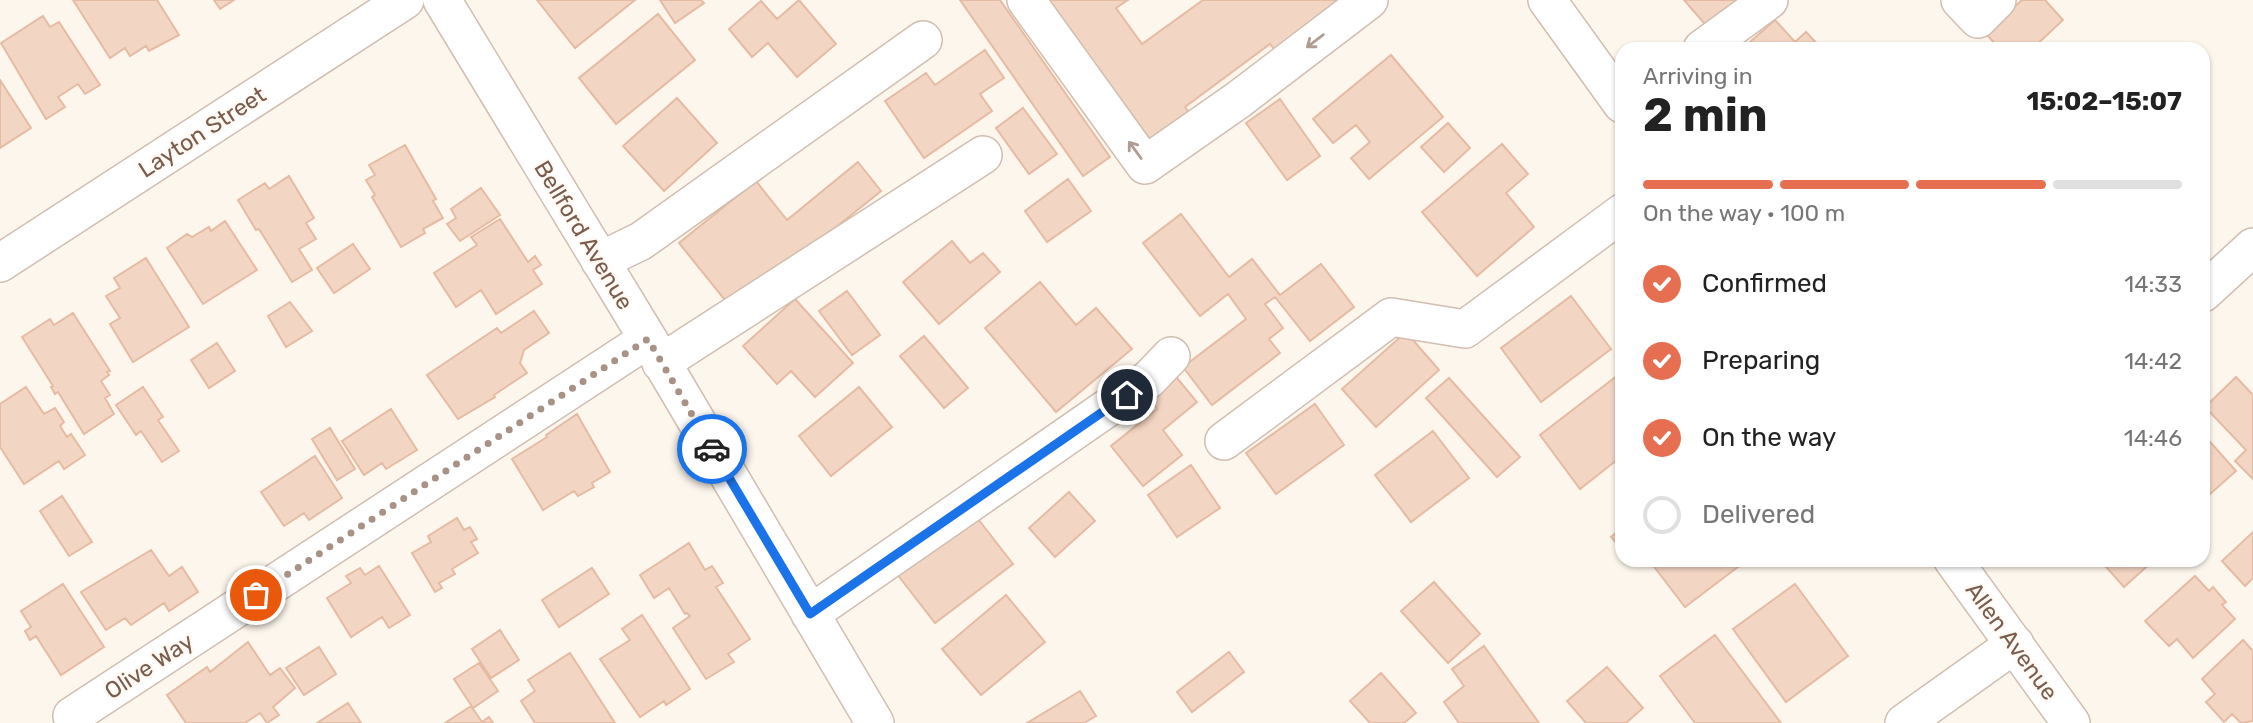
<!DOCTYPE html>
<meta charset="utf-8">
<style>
:root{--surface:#fff;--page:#f6f6f6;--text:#222;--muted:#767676;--line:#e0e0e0;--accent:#e76f51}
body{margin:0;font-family:Rubik,sans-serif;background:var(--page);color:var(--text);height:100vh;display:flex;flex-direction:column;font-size:26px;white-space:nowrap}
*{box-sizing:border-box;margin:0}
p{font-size:23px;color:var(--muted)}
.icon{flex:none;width:38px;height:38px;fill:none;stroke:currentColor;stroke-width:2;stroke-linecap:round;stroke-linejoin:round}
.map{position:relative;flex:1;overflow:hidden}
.panel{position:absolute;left:1615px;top:42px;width:595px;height:525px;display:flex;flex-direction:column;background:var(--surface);border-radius:21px;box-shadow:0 2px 5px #0004}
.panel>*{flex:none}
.pin{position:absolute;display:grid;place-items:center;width:60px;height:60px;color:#fff;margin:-30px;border:4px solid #fff;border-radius:50%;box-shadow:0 2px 7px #0007}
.courier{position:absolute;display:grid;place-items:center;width:70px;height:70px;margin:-35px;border:5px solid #1a73e8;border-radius:50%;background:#fff;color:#222;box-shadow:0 2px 9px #0007}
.summary em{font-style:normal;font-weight:700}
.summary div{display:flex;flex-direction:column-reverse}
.summary{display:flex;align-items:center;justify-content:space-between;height:119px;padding:0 28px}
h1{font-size:46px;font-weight:700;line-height:52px}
.bar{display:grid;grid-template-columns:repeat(4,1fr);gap:10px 7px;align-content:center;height:84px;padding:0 28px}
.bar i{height:9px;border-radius:5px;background:var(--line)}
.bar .current{background:var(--accent)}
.bar p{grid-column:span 4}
ol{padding:0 28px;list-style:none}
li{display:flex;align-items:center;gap:21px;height:77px}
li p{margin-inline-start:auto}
li .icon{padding:7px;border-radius:50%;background:var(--accent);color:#fff;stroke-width:4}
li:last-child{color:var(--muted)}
li i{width:38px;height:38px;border:4px solid var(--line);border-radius:50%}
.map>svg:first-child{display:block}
.building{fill:#f3d5c3;stroke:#e6bba3;stroke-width:2}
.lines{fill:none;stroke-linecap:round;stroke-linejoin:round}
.minor-casing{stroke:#d1beb0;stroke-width:40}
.minor{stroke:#fff;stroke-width:37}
.oneway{stroke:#af9d94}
.done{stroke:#a89285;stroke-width:7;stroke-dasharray:0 12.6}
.route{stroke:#1a73e8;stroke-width:9}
.labels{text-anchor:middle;stroke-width:5;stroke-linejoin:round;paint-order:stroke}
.street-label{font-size:23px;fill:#7a5c4d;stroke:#fffaf3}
</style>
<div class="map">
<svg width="2253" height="723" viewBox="0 0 2253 723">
<rect width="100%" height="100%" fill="#fdf6ec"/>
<!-- building -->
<path class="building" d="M 73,0 L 157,0 L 179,35 L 149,51 L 146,46 L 130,56 L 125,48 L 110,58 Z
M 214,0 L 234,0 L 220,9 Z
M 537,0 L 635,0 L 575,48 Z
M 660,0 L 701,0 L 704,3 L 675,23 Z
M 799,0 L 836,44 L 797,77 L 768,43 L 752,57 L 729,29 L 761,1 L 777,19 Z
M 960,0 L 1000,0 L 1110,157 L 1083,176 Z
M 1042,0 L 1128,0 L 1116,8 L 1142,44 L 1203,0 L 1359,0 L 1281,58 L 1270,44 L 1185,107 L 1194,120 L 1153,151 Z
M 1684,0 L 1760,0 L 1717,38 Z
M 2022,0 L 2045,0 L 2063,20 L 2032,49 L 2000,49 L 1985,33 Z
M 658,14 L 695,60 L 616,124 L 579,78 Z
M 43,16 L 50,27 L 59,22 L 100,85 L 85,94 L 78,84 L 58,97 L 65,107 L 46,119 L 1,43 Z
M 1775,20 L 1795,42 L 1806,32 L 1822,49 L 1742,49 Z
M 985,50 L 1004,78 L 980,94 L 992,111 L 924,158 L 885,101 L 926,73 L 935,85 Z
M 1391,55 L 1443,117 L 1369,179 L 1351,158 L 1370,142 L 1356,125 L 1333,143 L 1313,119 Z
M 0,80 L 31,128 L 0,148 Z
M 677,98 L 717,143 L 664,191 L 623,146 Z
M 1280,99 L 1320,156 L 1287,180 L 1246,123 Z
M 1023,108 L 1057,154 L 1029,174 L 996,128 Z
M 1448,123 L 1470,148 L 1444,172 L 1421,147 Z
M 1502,144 L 1528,174 L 1506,193 L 1534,227 L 1477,276 L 1422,212 Z
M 405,145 L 436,199 L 433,201 L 443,218 L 423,229 L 425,233 L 401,247 L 372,197 L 375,195 L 366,180 L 375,175 L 369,165 Z
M 858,162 L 881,191 L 733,310 L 679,243 L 756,181 L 787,220 Z
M 289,176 L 314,218 L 306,223 L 316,239 L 299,249 L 312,270 L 292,282 L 259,229 L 256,230 L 238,200 L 265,183 L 269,189 Z
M 1068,179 L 1091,211 L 1047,242 L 1025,211 Z
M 481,188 L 500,215 L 460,241 L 447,224 L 456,218 L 451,209 Z
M 1181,214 L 1229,277 L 1252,259 L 1280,295 L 1321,264 L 1354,307 L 1310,341 L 1275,297 L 1265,304 L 1283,328 L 1269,339 L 1280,353 L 1212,405 L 1183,367 L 1246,319 L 1228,294 L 1200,316 L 1143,243 Z
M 500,219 L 528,262 L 535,256 L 541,265 L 533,270 L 542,284 L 496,314 L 481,290 L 456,307 L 434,273 L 477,245 L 471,237 Z
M 225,221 L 257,270 L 203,304 L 167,248 L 187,234 L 192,237 L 209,227 L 211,231 Z
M 952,241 L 970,263 L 983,253 L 1000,272 L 939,324 L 903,282 Z
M 353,244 L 370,269 L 334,293 L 317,268 Z
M 146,258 L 189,327 L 133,362 L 110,324 L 120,318 L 106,296 L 120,288 L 114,278 Z
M 1040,282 L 1076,325 L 1096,308 L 1132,349 L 1056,412 L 985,328 Z
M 847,291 L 880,335 L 852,355 L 819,311 Z
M 1571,296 L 1611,349 L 1541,402 L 1501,348 Z
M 795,299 L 853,363 L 815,397 L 791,371 L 777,384 L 743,346 Z
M 290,302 L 312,331 L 286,347 L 268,316 Z
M 534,311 L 549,333 L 524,350 L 520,363 L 527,373 L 494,395 L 495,397 L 458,419 L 427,375 L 497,328 L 501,333 Z
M 73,313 L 110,371 L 107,372 L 109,375 L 101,381 L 110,395 L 105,398 L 114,414 L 84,434 L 58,392 L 55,394 L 51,387 L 53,386 L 22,337 L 50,319 L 54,325 Z
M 1406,332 L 1439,370 L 1376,427 L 1342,389 Z
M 924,336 L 968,388 L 944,408 L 900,356 Z
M 217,343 L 235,371 L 209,388 L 191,360 Z
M 1172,372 L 1197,402 L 1163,430 L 1182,455 L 1143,486 L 1111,446 L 1157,409 L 1145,394 Z
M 1622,372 L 1622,456 L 1580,489 L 1540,435 Z
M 2236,377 L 2253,395 L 2253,479 L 2235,461 L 2246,450 L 2205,407 Z
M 1449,378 L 1520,457 L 1497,477 L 1426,398 Z
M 26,387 L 44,414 L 55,408 L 64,422 L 60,426 L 67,437 L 71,434 L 85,455 L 64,469 L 59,461 L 24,484 L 0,447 L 0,404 Z
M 143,387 L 163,417 L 158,420 L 179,451 L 162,462 L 141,431 L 136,435 L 116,405 Z
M 859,387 L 892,427 L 831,476 L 799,436 Z
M 1315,404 L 1344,445 L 1276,494 L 1246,453 Z
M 391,409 L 417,450 L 386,469 L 382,463 L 364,475 L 342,441 Z
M 577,414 L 610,472 L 592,483 L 594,487 L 578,496 L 574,491 L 543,510 L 512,459 L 547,437 L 546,435 Z
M 330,428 L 355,469 L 337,480 L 312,439 Z
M 1433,431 L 1469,478 L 1411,522 L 1375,475 Z
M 2203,434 L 2236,471 L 2209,495 L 2203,489 Z
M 315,456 L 342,498 L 309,520 L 304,513 L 284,526 L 261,492 Z
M 1191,465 L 1220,508 L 1177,537 L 1148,495 Z
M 1069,492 L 1095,521 L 1055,557 L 1029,528 Z
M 62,496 L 92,542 L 69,556 L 40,511 Z
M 975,515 L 1013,564 L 935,623 L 897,574 Z
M 457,518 L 464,530 L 470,527 L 477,539 L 471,542 L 478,553 L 452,569 L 455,574 L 439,583 L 442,588 L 435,592 L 412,553 L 431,542 L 428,536 Z
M 1622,528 L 1622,550 L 1611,537 Z
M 2253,532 L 2253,578 L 2245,586 L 2222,561 Z
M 689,543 L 705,570 L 712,566 L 723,583 L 716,587 L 750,639 L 728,654 L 734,662 L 706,679 L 673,628 L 690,616 L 687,613 L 685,614 L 669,588 L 654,598 L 640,575 Z
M 151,550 L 169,576 L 182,567 L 198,592 L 169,611 L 164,603 L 131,625 L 125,618 L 106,630 L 81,592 Z
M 1649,560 L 1747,560 L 1685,607 Z
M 2100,560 L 2154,560 L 2124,587 Z
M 379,566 L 410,615 L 389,628 L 382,617 L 351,637 L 327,598 L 351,583 L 346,576 L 360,568 L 365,575 Z
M 592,568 L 609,594 L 559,627 L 542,600 Z
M 2195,576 L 2209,591 L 2213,587 L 2226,602 L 2222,605 L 2235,619 L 2193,658 L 2177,639 L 2169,646 L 2145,621 Z
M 1434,582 L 1480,634 L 1448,663 L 1401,611 Z
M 63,584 L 104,647 L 61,675 L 36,636 L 30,640 L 25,631 L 31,627 L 21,611 Z
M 1795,584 L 1848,656 L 1786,702 L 1733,629 Z
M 1006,595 L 1045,642 L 981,695 L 942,649 Z
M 642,615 L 690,689 L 666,705 L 664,701 L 640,717 L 600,659 L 630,640 L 622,629 Z
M 500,630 L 519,660 L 491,678 L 472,649 Z
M 1715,635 L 1781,723 L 1695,723 L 1660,676 Z
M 2243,640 L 2253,651 L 2253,721 L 2241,723 L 2232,714 L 2224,722 L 2206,702 L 2215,694 L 2202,679 Z
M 248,642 L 270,675 L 280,668 L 295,688 L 273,707 L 279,715 L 267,723 L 260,713 L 245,723 L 186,723 L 167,695 L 207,667 L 210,672 Z
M 1484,646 L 1539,723 L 1459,723 L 1444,702 L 1464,686 L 1452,669 Z
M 319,647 L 336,674 L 304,695 L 286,668 Z
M 1229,652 L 1244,672 L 1192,712 L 1177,692 Z
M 570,653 L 615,723 L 535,723 L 521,701 L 535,691 L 528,680 Z
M 479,663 L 498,691 L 473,708 L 454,679 Z
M 1607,667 L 1643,708 L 1626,723 L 1586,723 L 1567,701 Z
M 1381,673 L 1416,713 L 1404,723 L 1370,723 L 1350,701 Z
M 1080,691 L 1096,716 L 1084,723 L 1027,723 Z
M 348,703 L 361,723 L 317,723 Z
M 471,706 L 482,722 L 489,717 L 493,723 L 445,723 Z"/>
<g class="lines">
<defs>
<path id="minor" d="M 442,0 L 648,339 L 875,723
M 1026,0 L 1145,165 L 1238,100 L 1369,0
M 1547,0 L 1622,104
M 1960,0 L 1978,19 L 1997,0
M 1702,49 L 1769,0
M 600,261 L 641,241 L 923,40
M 0,263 L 405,0
M 2203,293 L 2253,247
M 661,363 L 983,155
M 1224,441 L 1391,317 L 1465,329 L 1622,213
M 1953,560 L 2071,723
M 810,614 L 1149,379 L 1171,356
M 72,716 L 648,339
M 1904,723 L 2015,644"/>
</defs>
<!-- minor casing -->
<use href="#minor" class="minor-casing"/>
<!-- minor -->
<use href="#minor" class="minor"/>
</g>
<!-- one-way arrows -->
<defs><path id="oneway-shaft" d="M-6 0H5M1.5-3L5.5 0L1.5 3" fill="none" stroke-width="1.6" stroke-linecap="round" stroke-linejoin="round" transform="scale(1.75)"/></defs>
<g class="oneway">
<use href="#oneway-shaft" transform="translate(1315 41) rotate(143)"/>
<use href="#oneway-shaft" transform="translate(1135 150) rotate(-126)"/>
</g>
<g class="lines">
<!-- done -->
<path class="done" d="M 256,595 L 648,339 L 712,449"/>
<!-- route -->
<path class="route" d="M 712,449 L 810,614 L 1127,395"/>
</g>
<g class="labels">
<!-- street labels -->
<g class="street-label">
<text transform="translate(202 132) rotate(-33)" y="8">Layton Street</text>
<text transform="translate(584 235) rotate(59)" y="8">Bellford Avenue</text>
<text transform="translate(2012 641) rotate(54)" y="8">Allen Avenue</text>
<text transform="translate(149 666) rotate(-33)" y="8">Olive Way</text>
</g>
</g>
</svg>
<div class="pin" style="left:256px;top:595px;background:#ea580c"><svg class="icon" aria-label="bag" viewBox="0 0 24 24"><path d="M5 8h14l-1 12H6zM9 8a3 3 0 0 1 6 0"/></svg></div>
<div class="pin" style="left:1127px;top:395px;background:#1f2937"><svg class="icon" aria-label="home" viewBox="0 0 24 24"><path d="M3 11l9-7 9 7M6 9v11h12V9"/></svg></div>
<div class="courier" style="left:712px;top:449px"><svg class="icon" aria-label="car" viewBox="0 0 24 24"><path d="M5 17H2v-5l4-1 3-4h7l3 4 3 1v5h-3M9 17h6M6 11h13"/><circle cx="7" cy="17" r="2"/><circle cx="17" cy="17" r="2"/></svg></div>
<section class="panel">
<div class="summary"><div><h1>2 min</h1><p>Arriving in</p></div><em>15:02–15:07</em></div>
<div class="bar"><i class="current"></i><i class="current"></i><i class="current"></i><i></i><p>On the way · 100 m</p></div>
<ol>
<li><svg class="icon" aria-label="check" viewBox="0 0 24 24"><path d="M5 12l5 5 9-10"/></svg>Confirmed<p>14:33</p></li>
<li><svg class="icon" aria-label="check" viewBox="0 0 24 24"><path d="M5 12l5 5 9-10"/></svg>Preparing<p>14:42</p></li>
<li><svg class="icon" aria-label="check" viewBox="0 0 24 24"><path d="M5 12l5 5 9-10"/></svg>On the way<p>14:46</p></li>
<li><i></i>Delivered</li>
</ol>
</section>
</div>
